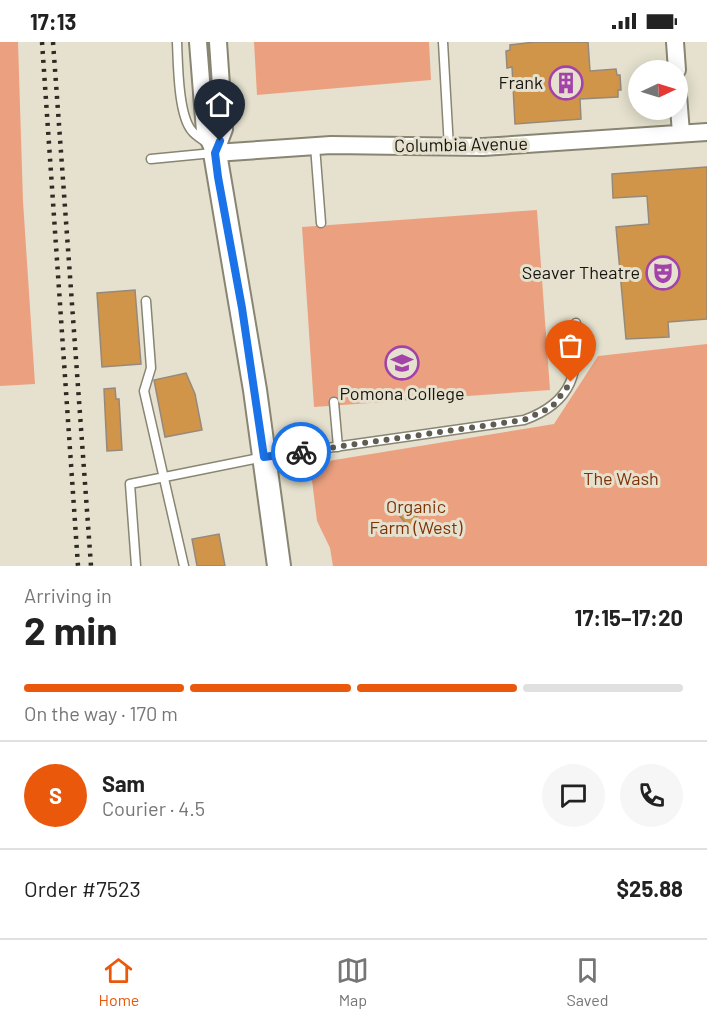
<!DOCTYPE html>
<meta charset="utf-8">
<style>
:root{--surface:#fff;--page:#f6f6f6;--text:#222;--muted:#767676;--line:#e0e0e0;--accent:#ea580c}
body{margin:0;font-family:Barlow,sans-serif;background:var(--page);color:var(--text);height:100vh;display:flex;flex-direction:column;font-size:22px;white-space:nowrap}
*{box-sizing:border-box;margin:0}
p{font-size:20px;color:var(--muted)}
.icon{flex:none;width:33px;height:33px;fill:none;stroke:currentColor;stroke-width:2;stroke-linecap:round;stroke-linejoin:round}
.map{position:relative;height:524px;overflow:hidden}
.details{display:flex;flex-direction:column;background:var(--surface);flex:1}
.details>*{flex:none}
.needle{width:39px;rotate:86deg}
.controls{position:absolute;left:628px;top:18px;display:grid;gap:12px}
.controls a{display:grid;place-items:center;width:60px;height:60px;border-radius:50%;background:var(--surface);box-shadow:0 3px 15px #0003;font-size:30px}
.pin{position:absolute;display:grid;place-items:center;width:51px;height:51px;color:#fff;margin:-62px -26px;border-radius:50% 50% 50% 0;rotate:-45deg;box-shadow:0 0 6px #0007}
.pin .icon{rotate:45deg}
.courier{position:absolute;display:grid;place-items:center;width:60px;height:60px;margin:-30px;border:4px solid #1a73e8;border-radius:50%;background:#fff;color:#222;box-shadow:0 2px 8px #0007}
.headline em{font-style:normal;font-weight:700}
.headline div{display:flex;flex-direction:column-reverse}
.headline{display:flex;align-items:center;justify-content:space-between;height:102px;padding:0 24px}
h1{font-size:39px;font-weight:700;line-height:45px}
.bar{display:grid;grid-template-columns:repeat(4,1fr);gap:9px 6px;align-content:center;height:72px;padding:0 24px}
.bar i{height:8px;border-radius:4px;background:var(--line)}
.bar .current{background:var(--accent)}
.bar p{grid-column:span 4}
.line{display:flex;align-items:center;gap:15px;padding:0 24px;border-top:2px solid var(--line)}
.line div{flex:1}
.round{display:grid;place-items:center;flex:none;width:63px;height:63px;border-radius:32px;background:var(--page)}
.status{display:flex;justify-content:space-between;align-items:center;height:42px;padding:0 30px;background:var(--surface);direction:ltr}
.status svg{height:16px;fill:currentColor}
.menu{display:flex;justify-content:space-around;align-items:center;height:84px;border-top:2px solid var(--line);background:var(--surface);font-size:16px;color:var(--muted)}
.menu a{display:grid;justify-items:center;gap:3px}
.menu .current{color:var(--accent)}
.map>svg:first-child{display:block}
.green{fill:#eba180}
.building{fill:#d1954a;stroke:#96897b;stroke-width:1.5}
.lines{fill:none;stroke-linecap:round;stroke-linejoin:round}
.lane-casing{stroke:#888573;stroke-width:11}
.street-casing{stroke:#888573;stroke-width:20}
.secondary-casing{stroke:#888573;stroke-width:26}
.lane{stroke:#fff;stroke-width:8}
.street{stroke:#fff;stroke-width:16}
.secondary{stroke:#fff;stroke-width:22}
.rail{stroke:#2c2a23;stroke-width:4.5;stroke-dasharray:3 6;stroke-linecap:butt}
.done{stroke:#5f5c52;stroke-width:6;stroke-dasharray:0 10.8}
.route{stroke:#1a73e8;stroke-width:8}
.labels{text-anchor:middle;stroke-width:6;stroke-linejoin:round;paint-order:stroke}
.poi-label{font-size:18px;fill:#17150f;stroke:#e5e1ce;text-anchor:end}
.street-label{font-size:18px;fill:#17150f;stroke:#e5e1ce}
.park-label{font-size:18px;fill:#7f3206;stroke:#e5e1ce}
</style>
<div class="status"><b>17:13</b><svg viewBox="0 0 49 12"><path d="M0 12V9h3v3zM5 12V6h3v6zM10 12V3h3v9zM15 12V0h3v12zM26 1h20v11H26zM47 4h2v5h-2z"/></svg></div>
<div class="map">
<svg width="707" height="524" viewBox="0 0 707 524">
<rect width="100%" height="100%" fill="#e5e1ce"/>
<!-- green -->
<path class="green" d="M 0,0 L 18,0 L 23,159 L 35,342 L 0,344 Z
M 254,0 L 429,0 L 431,38 L 257,53 Z
M 537,168 L 550,348 L 314,365 L 302,185 Z
M 707,302 L 707,524 L 333,524 L 330,506 L 317,479 L 310,422 L 554,382 L 598,314 Z"/>
<!-- building -->
<path class="building" d="M 535,0 L 588,0 L 590,29 L 616,27 L 617,33 L 620,33 L 621,48 L 618,48 L 618,55 L 580,57 L 581,77 L 515,82 L 512,25 L 507,26 L 506,9 L 510,8 L 510,3 Z
M 707,125 L 707,277 L 668,280 L 669,295 L 626,297 L 616,185 L 649,182 L 647,154 L 613,156 L 612,132 Z
M 135,248 L 141,322 L 102,325 L 97,251 Z
M 186,331 L 195,352 L 202,388 L 165,395 L 154,338 Z
M 115,346 L 116,357 L 119,357 L 122,408 L 107,409 L 104,347 Z
M 417,468 L 416,487 L 407,483 L 398,472 Z
M 219,492 L 225,524 L 197,524 L 192,497 Z"/>
<g class="lines">
<defs>
<path id="lane" d="M 177,0 C 178,21 178,73 192,89 C 196,94 202,97 207,101
M 443,0 L 449,106
M 315,104 L 321,181
M 151,117 L 213,111
M 146,259 L 151,326 L 144,349 L 184,524
M 334,360 L 338,405
M 136,524 L 130,442 L 264,415 L 524,378 C 574,360 579,330 576,281"/>
<path id="street" d="M 198,0 L 205,89 L 215,111
M 675,0 L 677,28
M 678,53 L 681,91
M 215,111 L 331,103 L 483,105 L 707,90
M 215,111 L 224,87 L 218,0"/>
<path id="secondary" d="M 215,111 L 255,348 L 279,524"/>
</defs>
<!-- lane casing -->
<use href="#lane" class="lane-casing"/>
<!-- street casing -->
<use href="#street" class="street-casing"/>
<!-- secondary casing -->
<use href="#secondary" class="secondary-casing"/>
<!-- lane -->
<use href="#lane" class="lane"/>
<!-- street -->
<use href="#street" class="street"/>
<!-- secondary -->
<use href="#secondary" class="secondary"/>
<!-- rail -->
<path class="rail" d="M 42,0 L 78,524
M 53,0 L 91,524"/>
</g>
<g class="lines">
<!-- done -->
<path class="done" d="M 301,410 L 524,378 L 552,365 L 571,340"/>
<!-- route -->
<path class="route" d="M 220,99 L 215,111 L 218,135 L 242,266 L 264,415 L 301,410"/>
</g>
<!-- icons -->
<defs>
<symbol id="building-ring" viewBox="-11 -11 22 22"><circle r="9.5" fill="#e5e1ce" stroke="#a342a9" stroke-width="1.5"/><path d="M-4-6H4V6H1V3H-1V6H-4ZM-2.5-4.3h1.7v1.8h-1.7ZM.8-4.3h1.7v1.8H.8ZM-2.5-1h1.7V.8h-1.7ZM.8-1h1.7V.8H.8Z" fill="#a342a9"/></symbol>
<symbol id="theatre-ring" viewBox="-11 -11 22 22"><circle r="9.5" fill="#e5e1ce" stroke="#a342a9" stroke-width="1.5"/><path d="M-5-5.5Q0-4 5-5.5V0Q5 5 0 6Q-5 5-5 0ZM-3.3-2.5H-1v1.5H-3.3ZM1-2.5H3.3v1.5H1ZM-2.8 1Q0 5.5 2.8 1Z" fill="#a342a9"/></symbol>
<symbol id="university-ring" viewBox="-11 -11 22 22"><circle r="9.5" fill="#e5e1ce" stroke="#a342a9" stroke-width="1.5"/><path d="M0-5L7-2L0 1L-7-2ZM-4 1L0 2.5L4 1V4Q0 6-4 4Z" fill="#a342a9"/></symbol>
</defs>
<g fill-rule="evenodd">
<use href="#building-ring" x="547" y="22" width="38" height="38"/>
<use href="#theatre-ring" x="644" y="212" width="38" height="38"/>
<use href="#university-ring" x="383" y="302" width="38" height="38"/>
</g>
<g class="labels">
<!-- poi labels -->
<g class="poi-label">
<text x="543" y="47">Frank</text>
<text x="640" y="237">Seaver Theatre</text>
<text x="402" y="358" text-anchor="middle">Pomona College</text>
</g>
<!-- street labels -->
<g class="street-label">
<text transform="translate(461 103) rotate(-1)" y="6">Columbia Avenue</text>
</g>
<!-- park labels -->
<g class="park-label">
<text x="621" y="443">The Wash</text>
<text x="416" y="471">Organic<tspan x="416" dy="21">Farm (West)</tspan></text>
</g>
</g>
</svg>
<div class="controls">
<a><svg class="needle" viewBox="-14 -14 28 28"><path d="M0-13l5 13h-10z" fill="#e53935"/><path d="M0 13l5-13h-10z" fill="#767676"/></svg></a>
</div>
<div class="pin" style="left:571px;top:340px;background:#ea580c"><svg class="icon" aria-label="bag" viewBox="0 0 24 24"><path d="M5 8h14l-1 12H6zM9 8a3 3 0 0 1 6 0"/></svg></div>
<div class="pin" style="left:220px;top:99px;background:#1f2937"><svg class="icon" aria-label="home" viewBox="0 0 24 24"><path d="M3 11l9-7 9 7M6 9v11h12V9"/></svg></div>
<div class="courier" style="left:301px;top:410px"><svg class="icon" aria-label="bike" viewBox="0 0 24 24"><circle cx="6" cy="16" r="4"/><circle cx="18" cy="16" r="4"/><path d="M6 16l4-8h5l3 8M10 8l3 8H6M13 5h3"/></svg></div>
</div>
<section class="details">
<div class="headline"><div><h1>2 min</h1><p>Arriving in</p></div><em>17:15–17:20</em></div>
<div class="bar"><i class="current"></i><i class="current"></i><i class="current"></i><i></i><p>On the way · 170 m</p></div>
<div class="line" style="height:108px"><b class="round" style="background:var(--accent);color:#fff">S</b><div><b>Sam</b><p>Courier · 4.5</p></div><a class="round"><svg class="icon" aria-label="chat" viewBox="0 0 24 24"><path d="M4 5h16v11H9l-5 4z"/></svg></a><a class="round"><svg class="icon" aria-label="phone" viewBox="0 0 24 24"><path d="M5 4h4l2 5-3 2q2 4 5 5l2-3 5 2v4C11 20 4 13 5 4z"/></svg></a></div>
<div class="line" style="height:78px"><div>Order #7523</div><b>$25.88</b></div>
</section>
<nav class="menu">
<a class="current"><svg class="icon" aria-label="home" viewBox="0 0 24 24"><path d="M3 11l9-7 9 7M6 9v11h12V9"/></svg>Home</a>
<a><svg class="icon" aria-label="map" viewBox="0 0 24 24"><path d="M3 6l6-2 6 2 6-2v14l-6 2-6-2-6 2zM9 4v14M15 6v14"/></svg>Map</a>
<a><svg class="icon" aria-label="saved" viewBox="0 0 24 24"><path d="M7 4h10v16l-5-4-5 4z"/></svg>Saved</a>
</nav>
